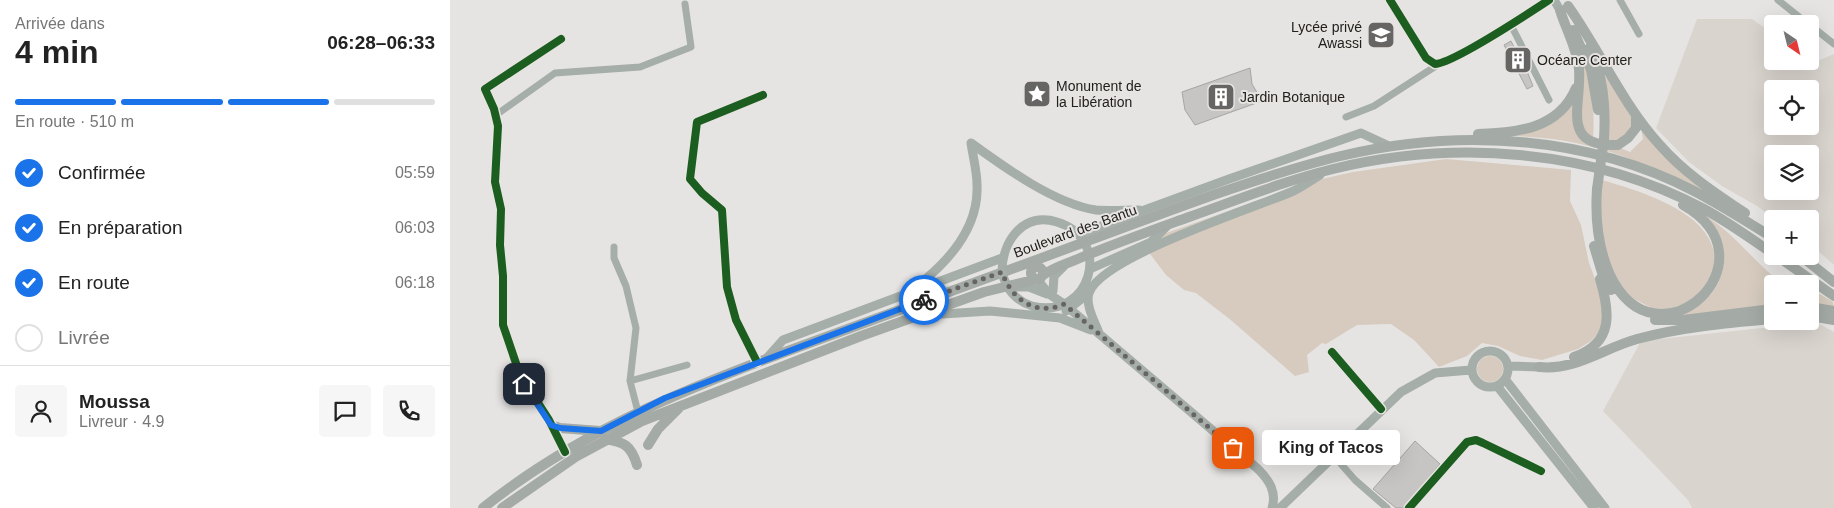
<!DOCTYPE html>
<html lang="fr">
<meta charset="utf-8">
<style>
:root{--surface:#fff;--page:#f6f6f6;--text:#222;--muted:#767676;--line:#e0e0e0;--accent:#1a73e8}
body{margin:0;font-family:Helvetica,sans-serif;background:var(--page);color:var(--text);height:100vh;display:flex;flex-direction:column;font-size:19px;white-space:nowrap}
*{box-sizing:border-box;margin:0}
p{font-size:16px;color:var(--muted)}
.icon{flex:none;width:28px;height:28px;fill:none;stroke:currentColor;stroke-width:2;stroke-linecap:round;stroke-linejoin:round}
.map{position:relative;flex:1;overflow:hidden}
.sheet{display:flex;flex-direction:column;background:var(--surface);width:450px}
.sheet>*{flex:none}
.needle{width:32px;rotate:145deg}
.controls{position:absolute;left:1314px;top:15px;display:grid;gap:10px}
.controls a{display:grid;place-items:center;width:55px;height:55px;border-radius:5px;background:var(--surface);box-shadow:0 5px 20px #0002;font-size:25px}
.pin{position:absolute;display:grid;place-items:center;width:42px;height:42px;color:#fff;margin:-21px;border-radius:10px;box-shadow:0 2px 8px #0006}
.courier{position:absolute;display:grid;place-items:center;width:50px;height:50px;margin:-25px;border:4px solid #1a73e8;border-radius:50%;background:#fff;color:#222;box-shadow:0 1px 6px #0007}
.bubble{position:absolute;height:35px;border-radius:5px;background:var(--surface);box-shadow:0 5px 20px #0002;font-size:16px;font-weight:800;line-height:35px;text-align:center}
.summary em{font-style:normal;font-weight:800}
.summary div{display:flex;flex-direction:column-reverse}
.summary{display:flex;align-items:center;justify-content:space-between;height:85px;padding:0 15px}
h1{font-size:32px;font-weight:800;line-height:38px}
.bar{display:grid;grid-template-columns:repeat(4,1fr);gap:8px 5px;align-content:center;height:60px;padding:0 15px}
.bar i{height:6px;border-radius:4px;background:var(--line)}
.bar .on{background:var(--accent)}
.bar p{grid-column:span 4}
.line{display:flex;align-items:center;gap:12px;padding:0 15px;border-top:1px solid var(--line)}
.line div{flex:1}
.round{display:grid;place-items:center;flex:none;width:52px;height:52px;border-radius:5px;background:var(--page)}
ol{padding:0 15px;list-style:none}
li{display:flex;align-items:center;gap:15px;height:55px}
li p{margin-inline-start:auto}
li .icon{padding:5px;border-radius:50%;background:var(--accent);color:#fff;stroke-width:4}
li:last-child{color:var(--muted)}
li i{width:28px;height:28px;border:2px solid var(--line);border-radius:50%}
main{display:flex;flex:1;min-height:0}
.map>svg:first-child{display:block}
.built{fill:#d9d4ce;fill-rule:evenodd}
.green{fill:#d6cbbe}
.building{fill:#c6c5c4;stroke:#a7a5a4}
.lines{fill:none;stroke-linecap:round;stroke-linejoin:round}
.minor{stroke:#a5aea8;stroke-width:7}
.major{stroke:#a5aea8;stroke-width:9}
.highway{stroke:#a4aaa6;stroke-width:10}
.major-bridge{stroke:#a5aea8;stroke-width:9}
.highway-bridge{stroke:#a4aaa6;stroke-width:10}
.cycleway-casing{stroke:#e7e4e1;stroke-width:11}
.cycleway{stroke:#1b5e20;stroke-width:8}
.done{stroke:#676564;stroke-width:5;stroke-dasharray:0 9}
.route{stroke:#1a73e8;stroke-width:6}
.labels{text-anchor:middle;stroke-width:4;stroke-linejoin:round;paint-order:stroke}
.poi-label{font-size:14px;fill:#222120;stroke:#e7e4e1;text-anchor:start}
.street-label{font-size:14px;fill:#222120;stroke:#e7e4e1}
</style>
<main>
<section class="sheet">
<div class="summary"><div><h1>4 min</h1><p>Arrivée dans</p></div><em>06:28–06:33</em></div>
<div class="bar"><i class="on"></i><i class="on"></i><i class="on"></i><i></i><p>En route · 510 m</p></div>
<ol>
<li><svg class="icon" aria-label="check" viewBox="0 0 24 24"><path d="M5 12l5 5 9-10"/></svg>Confirmée<p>05:59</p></li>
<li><svg class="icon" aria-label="check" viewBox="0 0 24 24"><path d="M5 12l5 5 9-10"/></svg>En préparation<p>06:03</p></li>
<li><svg class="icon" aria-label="check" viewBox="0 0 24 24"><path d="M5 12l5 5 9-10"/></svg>En route<p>06:18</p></li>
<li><i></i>Livrée</li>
</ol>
<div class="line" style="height:90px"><a class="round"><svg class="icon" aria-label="person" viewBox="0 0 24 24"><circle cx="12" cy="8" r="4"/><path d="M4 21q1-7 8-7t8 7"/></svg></a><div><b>Moussa</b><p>Livreur · 4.9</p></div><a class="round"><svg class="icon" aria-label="chat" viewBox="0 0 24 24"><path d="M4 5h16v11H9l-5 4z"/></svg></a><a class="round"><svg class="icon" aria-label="phone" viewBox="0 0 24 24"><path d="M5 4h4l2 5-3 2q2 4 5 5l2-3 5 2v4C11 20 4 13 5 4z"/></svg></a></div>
</section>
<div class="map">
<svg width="1384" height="508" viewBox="0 0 1384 508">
<rect width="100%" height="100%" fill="#e6e4e2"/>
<!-- built -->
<path class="built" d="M 1247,19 L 1302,19 L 1322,33 L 1322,61 L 1360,61 L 1360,58 L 1365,62 L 1384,54 L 1384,265 L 1360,244 L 1360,219 L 1325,219 L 1307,206 L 1272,186 L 1239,162 L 1206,128 ZM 1322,89 L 1360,89 L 1360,126 L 1322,126 ZM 1322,154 L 1360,154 L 1360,191 L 1322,191 Z
M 1366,322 L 1384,332 L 1384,508 L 1242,508 L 1238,500 L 1153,411 L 1191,341 Z"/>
<!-- green -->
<path class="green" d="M 1133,58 C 1142,84 1145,112 1143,139 L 1131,128 Z
M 1152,71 L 1167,90 L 1186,121 L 1172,140 L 1157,143 Z
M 1125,99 L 1125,129 L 1180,152 L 1193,139 L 1191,128 L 1213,156 L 1263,196 C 1192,162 1141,137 1060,136 Z
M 996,159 L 1121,170 L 1120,201 L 1131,225 L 1139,263 L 1153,300 L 1152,325 L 1148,333 L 1141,341 L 1128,349 L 1092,360 L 1070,356 L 1048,346 L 1032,343 L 1017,356 L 989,367 L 964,340 L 941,324 L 907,325 L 876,344 L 872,343 L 857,355 L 859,372 L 845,376 L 782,321 L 746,293 L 734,290 L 716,275 L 691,242 L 863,181 L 903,172 Z
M 1152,180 C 1190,191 1272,215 1264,266 C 1259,299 1237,303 1210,312 L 1176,295 L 1157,259 L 1149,208 Z
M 1252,214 C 1281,230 1300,257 1324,277 L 1332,276 L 1350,284 L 1322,284 L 1322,306 L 1226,317 C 1234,311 1245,309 1253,302 C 1283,277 1275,240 1252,214 Z
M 1360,288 L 1383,302 L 1384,307 L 1360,303 Z
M1027 369a13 13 0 1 1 26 0a13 13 0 1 1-26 0Z"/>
<!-- building -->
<path class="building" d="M 1061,41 L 1068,55 L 1070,54 L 1083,86 L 1077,89 L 1054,45 Z
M 800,68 L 802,84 L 812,101 L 745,125 L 735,110 L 732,92 Z
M 965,441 L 990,464 L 954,508 L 946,508 L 923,489 Z"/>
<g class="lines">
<!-- minor -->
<path class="minor" d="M 940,0 L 976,58 L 985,64 C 1004,63 1079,13 1099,0
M 1170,0 L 1189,34
M 1328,0 L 1358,24
M 1061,25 L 1099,100
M 1360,25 L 1384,44
M 111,39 L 35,89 L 44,109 L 48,126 L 45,182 L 51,209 L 50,245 L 53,276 L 53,325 L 70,375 L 99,420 L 115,452
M 46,115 L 105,73 L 190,67 L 241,47 L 235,4
M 896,117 L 924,106 L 989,64
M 164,247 L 164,258 L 176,286 L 186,328 L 180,381 L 188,412
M 882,352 L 931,409
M 307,362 L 286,320 L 277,287 L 272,210 L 252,193 L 240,179 L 247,122 L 313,95
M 180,381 L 237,365
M 883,455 L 905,480 L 937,508
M 959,508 L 1017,442 L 1026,440 L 1033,443 L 1091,471"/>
<!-- major -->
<path class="major" d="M 1104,0 L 1110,10
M 521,143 C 554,167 605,204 646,210 C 660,211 675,210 689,210
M 629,234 L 779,179 L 911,133 L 937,145
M 640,269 L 701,242 L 718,225
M 552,272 C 552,242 573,211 607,222 C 664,239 641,321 582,306 C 571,303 559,293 555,281
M 587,279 L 599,294 L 614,304 L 808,469 C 819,480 827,492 822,508
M 467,286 C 498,262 529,228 527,185 C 527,171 523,157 521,143
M 566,287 L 579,287 L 597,294
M 603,291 L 604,276 L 614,266
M 616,311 L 639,293
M 477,315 L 540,311 L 610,318 L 641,330
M 649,333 C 645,322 635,305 639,293 C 651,257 804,208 841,192 C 851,188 861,180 870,175
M1022 369a18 18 0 1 1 36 0a18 18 0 1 1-36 0Z
M 316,359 L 333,340 L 552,258
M 1058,366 L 1089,367
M 1055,379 L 1155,508
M 1047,386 L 1144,508
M 830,508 L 951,392 L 985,373 L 1021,370"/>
<!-- highway -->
<path class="highway" d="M 1118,6 C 1150,51 1172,103 1209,144 C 1233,172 1265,193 1295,213
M 1110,10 C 1116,30 1127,48 1129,69 C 1132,106 1109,147 1168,145 L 1178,138 L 1186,128 L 1186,115
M 1123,30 L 1141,70 L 1148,110
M 1140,47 C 1154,77 1156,108 1154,139
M 1028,134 C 1067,133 1109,129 1126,88
M 1147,189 C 1145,218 1148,248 1160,275 C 1207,374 1330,260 1233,205
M 1144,246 L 1153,276 L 1161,290
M 1327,256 L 1384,296
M 1351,256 L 1384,282
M581 273a6 6 0 1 1 12 0a6 6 0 1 1-12 0Z
M 592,276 C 603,267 617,264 630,258 C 666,243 703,230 739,217 C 787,200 834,181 883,169 C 1005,139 1142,149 1254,209 C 1278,222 1300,238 1322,253
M 1360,307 L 1384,311
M 1360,316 L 1384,320
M 1205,320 L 1233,320 L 1322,309
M 1124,357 C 1164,343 1160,312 1150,279
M 1089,367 C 1125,371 1154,348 1187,339 C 1232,327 1277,323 1322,319
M 101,425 L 110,428 L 150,431
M 155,439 C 174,442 181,445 187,465
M 198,445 L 208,429 L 231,406
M 33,508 C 129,431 239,387 354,345 C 432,316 511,288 589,259 C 648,237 707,215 766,194 C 853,164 929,140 1023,140 C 1099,140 1176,156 1244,191 C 1271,205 1297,222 1322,237
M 52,508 L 127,456 L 192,421 L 411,336 L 534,292 L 587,279"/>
<!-- major-bridge -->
<path class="major-bridge" d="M 552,272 L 554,279"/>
<!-- highway-bridge -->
<path class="highway-bridge" d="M 1147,189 L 1154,139"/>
<defs>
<path id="cycleway" d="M 940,0 L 976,58 L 985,64 C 1004,63 1079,13 1099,0
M 111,39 L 35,89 L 44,109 L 48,126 L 45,182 L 51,209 L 50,245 L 53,276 L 53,325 L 70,375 L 99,420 L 115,452
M 882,352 L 931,409
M 307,362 L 286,320 L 277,287 L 272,210 L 252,193 L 240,179 L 247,122 L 313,95
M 959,508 L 1017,442 L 1026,440 L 1033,443 L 1091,471"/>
</defs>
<!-- cycleway casing -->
<use href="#cycleway" class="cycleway-casing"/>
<!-- cycleway -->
<use href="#cycleway" class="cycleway"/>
</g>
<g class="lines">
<!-- done -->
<path class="done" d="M 474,300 L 552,272 C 561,299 586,317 614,304 L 783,448"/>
<!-- route -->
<path class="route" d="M 74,384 L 101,425 L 110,428 L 151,431 L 215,398 L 474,300"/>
</g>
<!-- icons -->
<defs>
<symbol id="school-square" viewBox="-11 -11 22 22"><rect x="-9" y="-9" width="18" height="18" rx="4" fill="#676564" stroke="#e7e4e1"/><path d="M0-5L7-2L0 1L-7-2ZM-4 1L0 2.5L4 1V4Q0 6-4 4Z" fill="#fff"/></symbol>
<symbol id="building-square" viewBox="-11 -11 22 22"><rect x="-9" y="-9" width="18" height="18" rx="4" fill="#676564" stroke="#e7e4e1"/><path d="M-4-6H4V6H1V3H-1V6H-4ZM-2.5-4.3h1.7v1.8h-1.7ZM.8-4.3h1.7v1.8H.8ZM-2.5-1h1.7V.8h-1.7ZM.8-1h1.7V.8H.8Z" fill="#fff"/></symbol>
<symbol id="sight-square" viewBox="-11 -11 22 22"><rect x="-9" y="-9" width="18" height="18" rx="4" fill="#676564" stroke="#e7e4e1"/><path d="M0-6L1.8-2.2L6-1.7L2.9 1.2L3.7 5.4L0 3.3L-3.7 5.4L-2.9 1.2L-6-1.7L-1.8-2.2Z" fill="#fff"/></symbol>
</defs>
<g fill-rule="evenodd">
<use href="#school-square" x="915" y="19" width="32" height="32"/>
<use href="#building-square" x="1052" y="44" width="32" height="32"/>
<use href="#sight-square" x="571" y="78" width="32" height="32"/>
<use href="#building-square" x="755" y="81" width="32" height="32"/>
</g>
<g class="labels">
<!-- poi labels -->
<g class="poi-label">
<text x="912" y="32" text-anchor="end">Lycée privé<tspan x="912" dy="16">Awassi</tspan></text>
<text x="1087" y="65">Océane Center</text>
<text x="606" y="91">Monument de<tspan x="606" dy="16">la Libération</tspan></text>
<text x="790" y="102">Jardin Botanique</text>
</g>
<!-- street labels -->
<g class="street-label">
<text transform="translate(625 231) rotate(-20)" y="5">Boulevard des Bantu</text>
</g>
</g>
</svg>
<div class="controls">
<a><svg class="needle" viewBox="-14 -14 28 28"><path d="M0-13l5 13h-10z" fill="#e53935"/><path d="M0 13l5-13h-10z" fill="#767676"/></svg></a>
<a><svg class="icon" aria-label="locate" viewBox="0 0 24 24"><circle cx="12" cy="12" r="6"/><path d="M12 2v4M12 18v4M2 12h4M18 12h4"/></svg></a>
<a><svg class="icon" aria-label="layers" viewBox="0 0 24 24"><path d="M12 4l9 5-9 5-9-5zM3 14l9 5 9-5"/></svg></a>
<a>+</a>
<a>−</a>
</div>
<div class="pin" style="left:783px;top:448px;background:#ea580c"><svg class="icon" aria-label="bag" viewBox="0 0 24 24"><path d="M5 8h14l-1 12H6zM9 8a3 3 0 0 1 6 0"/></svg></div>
<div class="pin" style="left:74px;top:384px;background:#1f2937"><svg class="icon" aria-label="home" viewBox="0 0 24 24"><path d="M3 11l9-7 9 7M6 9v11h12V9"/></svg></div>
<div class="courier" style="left:474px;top:300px"><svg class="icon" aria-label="bike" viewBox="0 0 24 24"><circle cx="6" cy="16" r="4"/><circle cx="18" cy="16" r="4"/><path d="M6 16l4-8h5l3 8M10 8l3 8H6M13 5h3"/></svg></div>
<div class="bubble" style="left:812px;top:430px;width:138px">King of Tacos</div>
</div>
</main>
